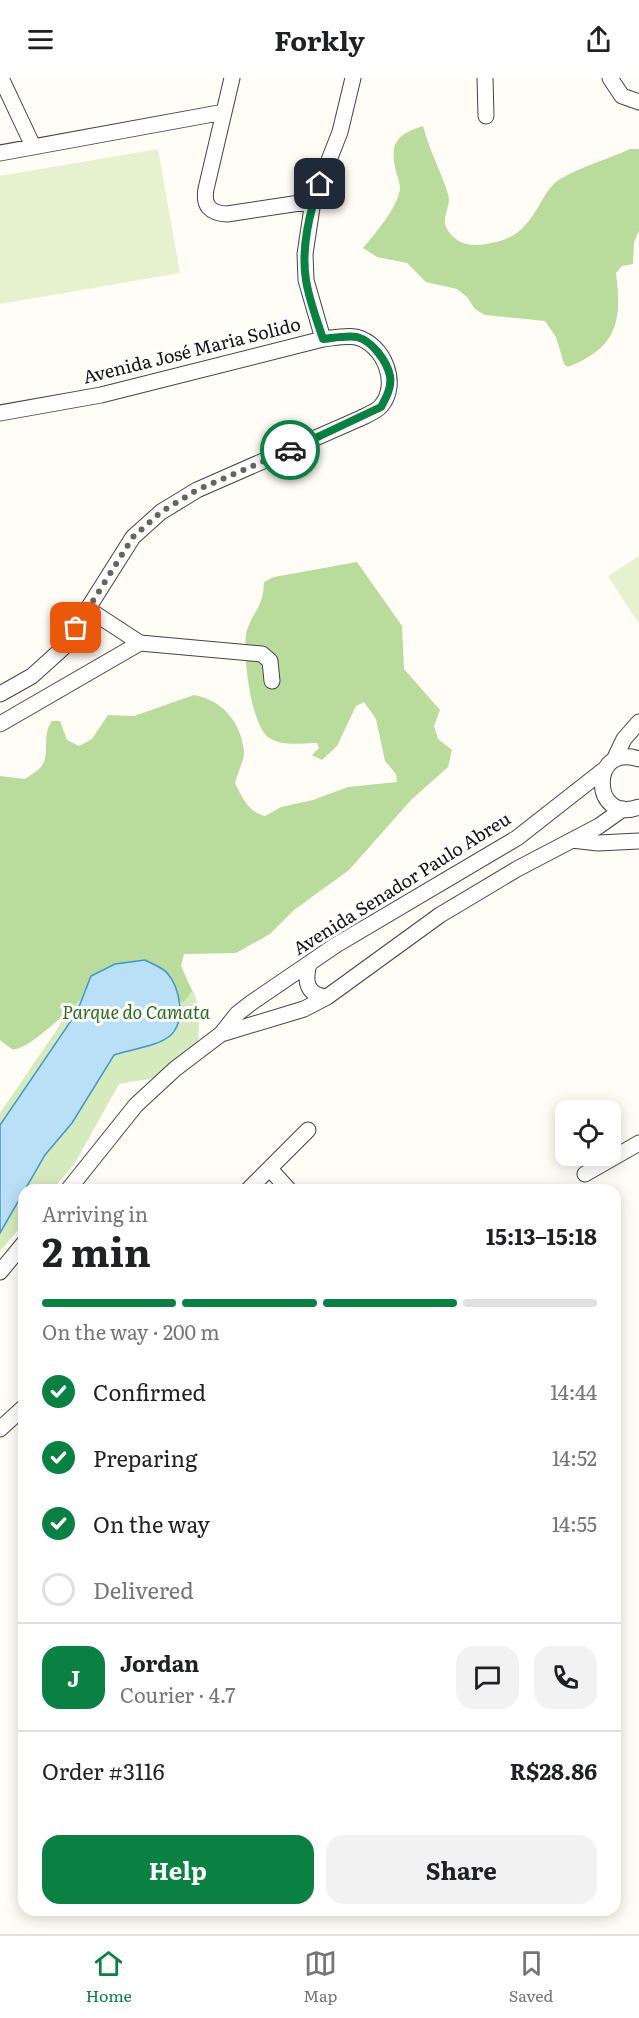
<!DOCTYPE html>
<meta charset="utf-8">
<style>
:root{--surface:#fff;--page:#f2f2f2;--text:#202124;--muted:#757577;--line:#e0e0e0;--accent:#0b8043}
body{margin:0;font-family:Literata,serif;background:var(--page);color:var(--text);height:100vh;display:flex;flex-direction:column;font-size:22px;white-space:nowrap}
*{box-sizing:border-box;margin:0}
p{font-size:20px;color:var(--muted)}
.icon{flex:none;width:33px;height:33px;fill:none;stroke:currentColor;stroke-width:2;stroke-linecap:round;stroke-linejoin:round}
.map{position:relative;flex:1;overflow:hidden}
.drawer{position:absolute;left:18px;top:1106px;width:603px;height:732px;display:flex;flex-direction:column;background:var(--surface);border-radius:18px;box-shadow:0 3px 15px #0003}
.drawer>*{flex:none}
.controls{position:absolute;left:555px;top:1022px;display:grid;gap:12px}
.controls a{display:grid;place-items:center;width:66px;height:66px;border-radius:12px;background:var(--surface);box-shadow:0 3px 15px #0003;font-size:30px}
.pin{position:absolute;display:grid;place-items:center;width:51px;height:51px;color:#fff;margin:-26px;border-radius:12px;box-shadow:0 3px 9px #0006}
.courier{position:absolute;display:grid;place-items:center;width:60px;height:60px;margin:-30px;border:4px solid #0b8043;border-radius:50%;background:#fff;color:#222;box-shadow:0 2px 8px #0007}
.head em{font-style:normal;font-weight:700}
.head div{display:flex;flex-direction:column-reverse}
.head{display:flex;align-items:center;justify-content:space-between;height:102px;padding:0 24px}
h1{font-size:39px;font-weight:700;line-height:45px}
.bar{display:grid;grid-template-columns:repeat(4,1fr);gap:9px 6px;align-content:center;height:72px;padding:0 24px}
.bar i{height:8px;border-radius:4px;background:var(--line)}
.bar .on{background:var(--accent)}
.bar p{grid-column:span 4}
.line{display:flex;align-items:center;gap:15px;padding:0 24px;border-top:2px solid var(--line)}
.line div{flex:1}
.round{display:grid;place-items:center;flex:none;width:63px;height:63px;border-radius:18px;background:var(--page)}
ol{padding:0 24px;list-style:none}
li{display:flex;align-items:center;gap:18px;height:66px}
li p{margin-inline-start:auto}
li .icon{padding:6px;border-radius:50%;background:var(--accent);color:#fff;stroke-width:4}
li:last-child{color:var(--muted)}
li i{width:33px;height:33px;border:3px solid var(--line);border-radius:50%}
.primary-button{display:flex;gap:12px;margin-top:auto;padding:12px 24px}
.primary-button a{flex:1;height:69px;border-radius:18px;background:var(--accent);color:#fff;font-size:24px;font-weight:700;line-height:69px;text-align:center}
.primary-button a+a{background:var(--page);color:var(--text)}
header{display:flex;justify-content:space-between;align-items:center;height:78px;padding:0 24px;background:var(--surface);font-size:27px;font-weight:700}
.menu{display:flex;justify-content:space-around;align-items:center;height:84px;border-top:2px solid var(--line);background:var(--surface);font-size:16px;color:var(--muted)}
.menu a{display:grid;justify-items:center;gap:3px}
.menu .on{color:var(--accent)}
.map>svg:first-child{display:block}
.green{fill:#d5ebbd}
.forest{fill:#b9dc9c}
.pitch{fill:#e6f2cf}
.water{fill:#b9e0f7;stroke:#3f96cf;stroke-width:1.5}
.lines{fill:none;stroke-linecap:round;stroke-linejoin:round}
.minor-casing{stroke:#444;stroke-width:17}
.minor{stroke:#fff;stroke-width:15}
.done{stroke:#646461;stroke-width:6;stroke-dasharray:0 10.8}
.route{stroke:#0b8043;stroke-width:8}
.labels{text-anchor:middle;stroke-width:6;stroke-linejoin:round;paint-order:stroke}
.street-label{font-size:18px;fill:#111;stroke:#fff}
.park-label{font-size:18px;font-style:italic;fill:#2f6b1f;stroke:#fff}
</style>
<header><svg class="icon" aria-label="menu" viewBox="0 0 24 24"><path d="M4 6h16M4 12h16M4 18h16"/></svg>Forkly<svg class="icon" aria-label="share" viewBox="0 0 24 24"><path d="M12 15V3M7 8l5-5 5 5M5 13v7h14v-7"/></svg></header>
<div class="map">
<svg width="639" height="1856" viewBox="0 0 639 1856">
<rect width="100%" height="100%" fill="#fffdf5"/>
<!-- green -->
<path class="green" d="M 166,880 C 197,908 201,923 198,965 L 154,1000 L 119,1006 L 75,1085 L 53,1111 L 24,1112 L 24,1145 L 0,1173 L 0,1035 L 75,925 L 81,900 Z"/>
<!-- forest -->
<path class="forest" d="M 423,48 C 429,72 441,93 448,116 C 452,129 440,139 447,151 C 453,162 465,168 478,167 C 513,163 524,154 541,124 C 547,114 552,105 562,100 C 583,88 608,81 630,71 L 639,71 L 639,153 L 634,164 L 633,186 L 622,188 L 616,195 C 622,243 618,269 568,289 L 564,286 L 556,259 L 545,243 L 485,237 L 475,231 L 467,219 L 457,211 L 426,204 L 407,185 L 377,179 L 363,170 C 374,157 399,128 400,110 C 400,106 398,100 397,97 C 389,68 394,57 423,48 Z
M 357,484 L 402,548 L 404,591 L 440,632 L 434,648 L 438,661 L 452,672 L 448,689 L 411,722 L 349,792 L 294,832 L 270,856 L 236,875 L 184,876 L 181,888 L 192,913 L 184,924 L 91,912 C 77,924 27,975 12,971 C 8,969 3,964 0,962 L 0,698 L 25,701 C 30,697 37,694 41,689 C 51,677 41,658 52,643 L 60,643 L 67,662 L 79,668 L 92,661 L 108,637 L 134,638 L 194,617 C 223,622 241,645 244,673 C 245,682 237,695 235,705 C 242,719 248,734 265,738 L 281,729 L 313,722 L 348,709 L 397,704 L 396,696 L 385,683 L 376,641 L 364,624 L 356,628 L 337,668 L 322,682 L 312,677 L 319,670 L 317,665 C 301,665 282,669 268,659 C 251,647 241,571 247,552 C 255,530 263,530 264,504 L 274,499 Z"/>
<!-- pitch -->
<path class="pitch" d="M 158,71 L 180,195 L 0,226 L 0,98 Z
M 639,478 L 639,546 L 608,498 Z"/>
<!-- water -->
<path class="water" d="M 145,882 C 152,886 164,890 168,896 C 180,911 186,942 171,957 C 157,969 131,971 114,977 L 72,1045 L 45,1077 L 0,1155 L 0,1047 L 77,934 L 91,898 L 115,886 Z"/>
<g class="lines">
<defs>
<path id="minor" d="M 1,0 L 33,68
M 232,0 L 206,111 C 203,128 210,135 227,136 L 313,123
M 485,0 L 486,38
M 610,0 L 622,18 L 639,24
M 0,75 L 224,34
M 323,261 L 306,202 L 305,176 L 313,123 L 340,54 L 353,0
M 0,335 L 101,317 L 323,261 C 333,260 346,257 356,259 C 384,266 400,306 381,328 C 377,333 367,337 361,340 L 197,412 L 161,434 L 133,459 L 63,570 L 32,598 L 0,616
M 88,531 L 140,565 L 262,576 L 270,583 L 272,603
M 0,646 L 140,565
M 639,681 C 589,664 591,747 639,729
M 614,682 L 624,661 L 639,644
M 572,762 L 598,765 L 639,763
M 309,886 C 304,904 307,917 327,919
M 221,956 L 304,931 L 327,919 L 440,837 L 517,791 L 599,748 L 623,731
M 270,1091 L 289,1112
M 585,1096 L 639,1065
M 68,1112 L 136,1027 L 175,991 L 221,956 L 237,936 L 251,925 L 336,867 L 517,760 L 605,691
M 248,1112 L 308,1052
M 0,1194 L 24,1165
M 0,1351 L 24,1329"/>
</defs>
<!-- minor casing -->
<use href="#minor" class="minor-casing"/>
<!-- minor -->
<use href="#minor" class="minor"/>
</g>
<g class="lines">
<!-- done -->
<path class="done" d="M 76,550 L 133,459 L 161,434 L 197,412 L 290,372"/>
<!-- route -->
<path class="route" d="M 290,372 L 381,329 C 386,320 392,309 390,298 C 387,283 372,263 357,259 C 347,257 333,260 323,261 C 317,242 309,222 306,202 C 301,172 309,134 320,106"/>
</g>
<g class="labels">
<!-- street labels -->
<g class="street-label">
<text transform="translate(192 273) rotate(-14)" y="6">Avenida José Maria Solido</text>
<text transform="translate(402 806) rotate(-32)" y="6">Avenida Senador Paulo Abreu</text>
</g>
<!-- park labels -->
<g class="park-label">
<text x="136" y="941">Parque do Camata</text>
</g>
</g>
</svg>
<div class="controls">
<a><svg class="icon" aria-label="locate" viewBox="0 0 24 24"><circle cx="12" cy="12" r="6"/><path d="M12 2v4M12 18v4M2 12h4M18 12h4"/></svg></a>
</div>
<div class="pin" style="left:76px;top:550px;background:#ea580c"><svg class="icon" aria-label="bag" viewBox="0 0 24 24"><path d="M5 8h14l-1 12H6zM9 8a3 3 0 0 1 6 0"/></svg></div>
<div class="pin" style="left:320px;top:106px;background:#1f2937"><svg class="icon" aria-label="home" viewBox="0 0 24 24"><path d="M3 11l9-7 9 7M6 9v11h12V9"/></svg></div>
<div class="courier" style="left:290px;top:372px"><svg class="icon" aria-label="car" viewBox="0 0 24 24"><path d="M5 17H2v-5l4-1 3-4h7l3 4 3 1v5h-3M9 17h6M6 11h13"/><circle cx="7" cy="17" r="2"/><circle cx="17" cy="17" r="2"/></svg></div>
<section class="drawer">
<div class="head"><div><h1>2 min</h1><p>Arriving in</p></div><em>15:13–15:18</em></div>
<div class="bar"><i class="on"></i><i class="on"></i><i class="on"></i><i></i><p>On the way · 200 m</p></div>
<ol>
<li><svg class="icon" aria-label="check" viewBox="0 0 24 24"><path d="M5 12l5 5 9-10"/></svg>Confirmed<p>14:44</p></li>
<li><svg class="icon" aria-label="check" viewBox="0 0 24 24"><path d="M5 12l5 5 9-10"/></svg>Preparing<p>14:52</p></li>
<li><svg class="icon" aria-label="check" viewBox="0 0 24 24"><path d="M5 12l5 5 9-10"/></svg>On the way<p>14:55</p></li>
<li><i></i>Delivered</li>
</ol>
<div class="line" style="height:108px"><b class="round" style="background:var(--accent);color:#fff">J</b><div><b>Jordan</b><p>Courier · 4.7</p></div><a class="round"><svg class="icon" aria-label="chat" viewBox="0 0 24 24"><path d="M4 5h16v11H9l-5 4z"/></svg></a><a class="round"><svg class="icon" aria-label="phone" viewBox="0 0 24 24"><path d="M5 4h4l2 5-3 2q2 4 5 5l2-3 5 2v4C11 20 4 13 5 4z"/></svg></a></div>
<div class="line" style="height:78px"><div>Order #3116</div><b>R$28.86</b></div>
<div class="primary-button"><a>Help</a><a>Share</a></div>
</section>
</div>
<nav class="menu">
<a class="on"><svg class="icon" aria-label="home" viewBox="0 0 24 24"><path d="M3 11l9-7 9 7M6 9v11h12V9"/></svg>Home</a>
<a><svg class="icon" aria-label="map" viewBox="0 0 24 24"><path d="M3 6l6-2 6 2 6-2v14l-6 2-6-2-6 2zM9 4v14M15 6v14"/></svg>Map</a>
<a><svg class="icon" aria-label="saved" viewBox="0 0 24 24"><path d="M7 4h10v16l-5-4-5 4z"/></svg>Saved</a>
</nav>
